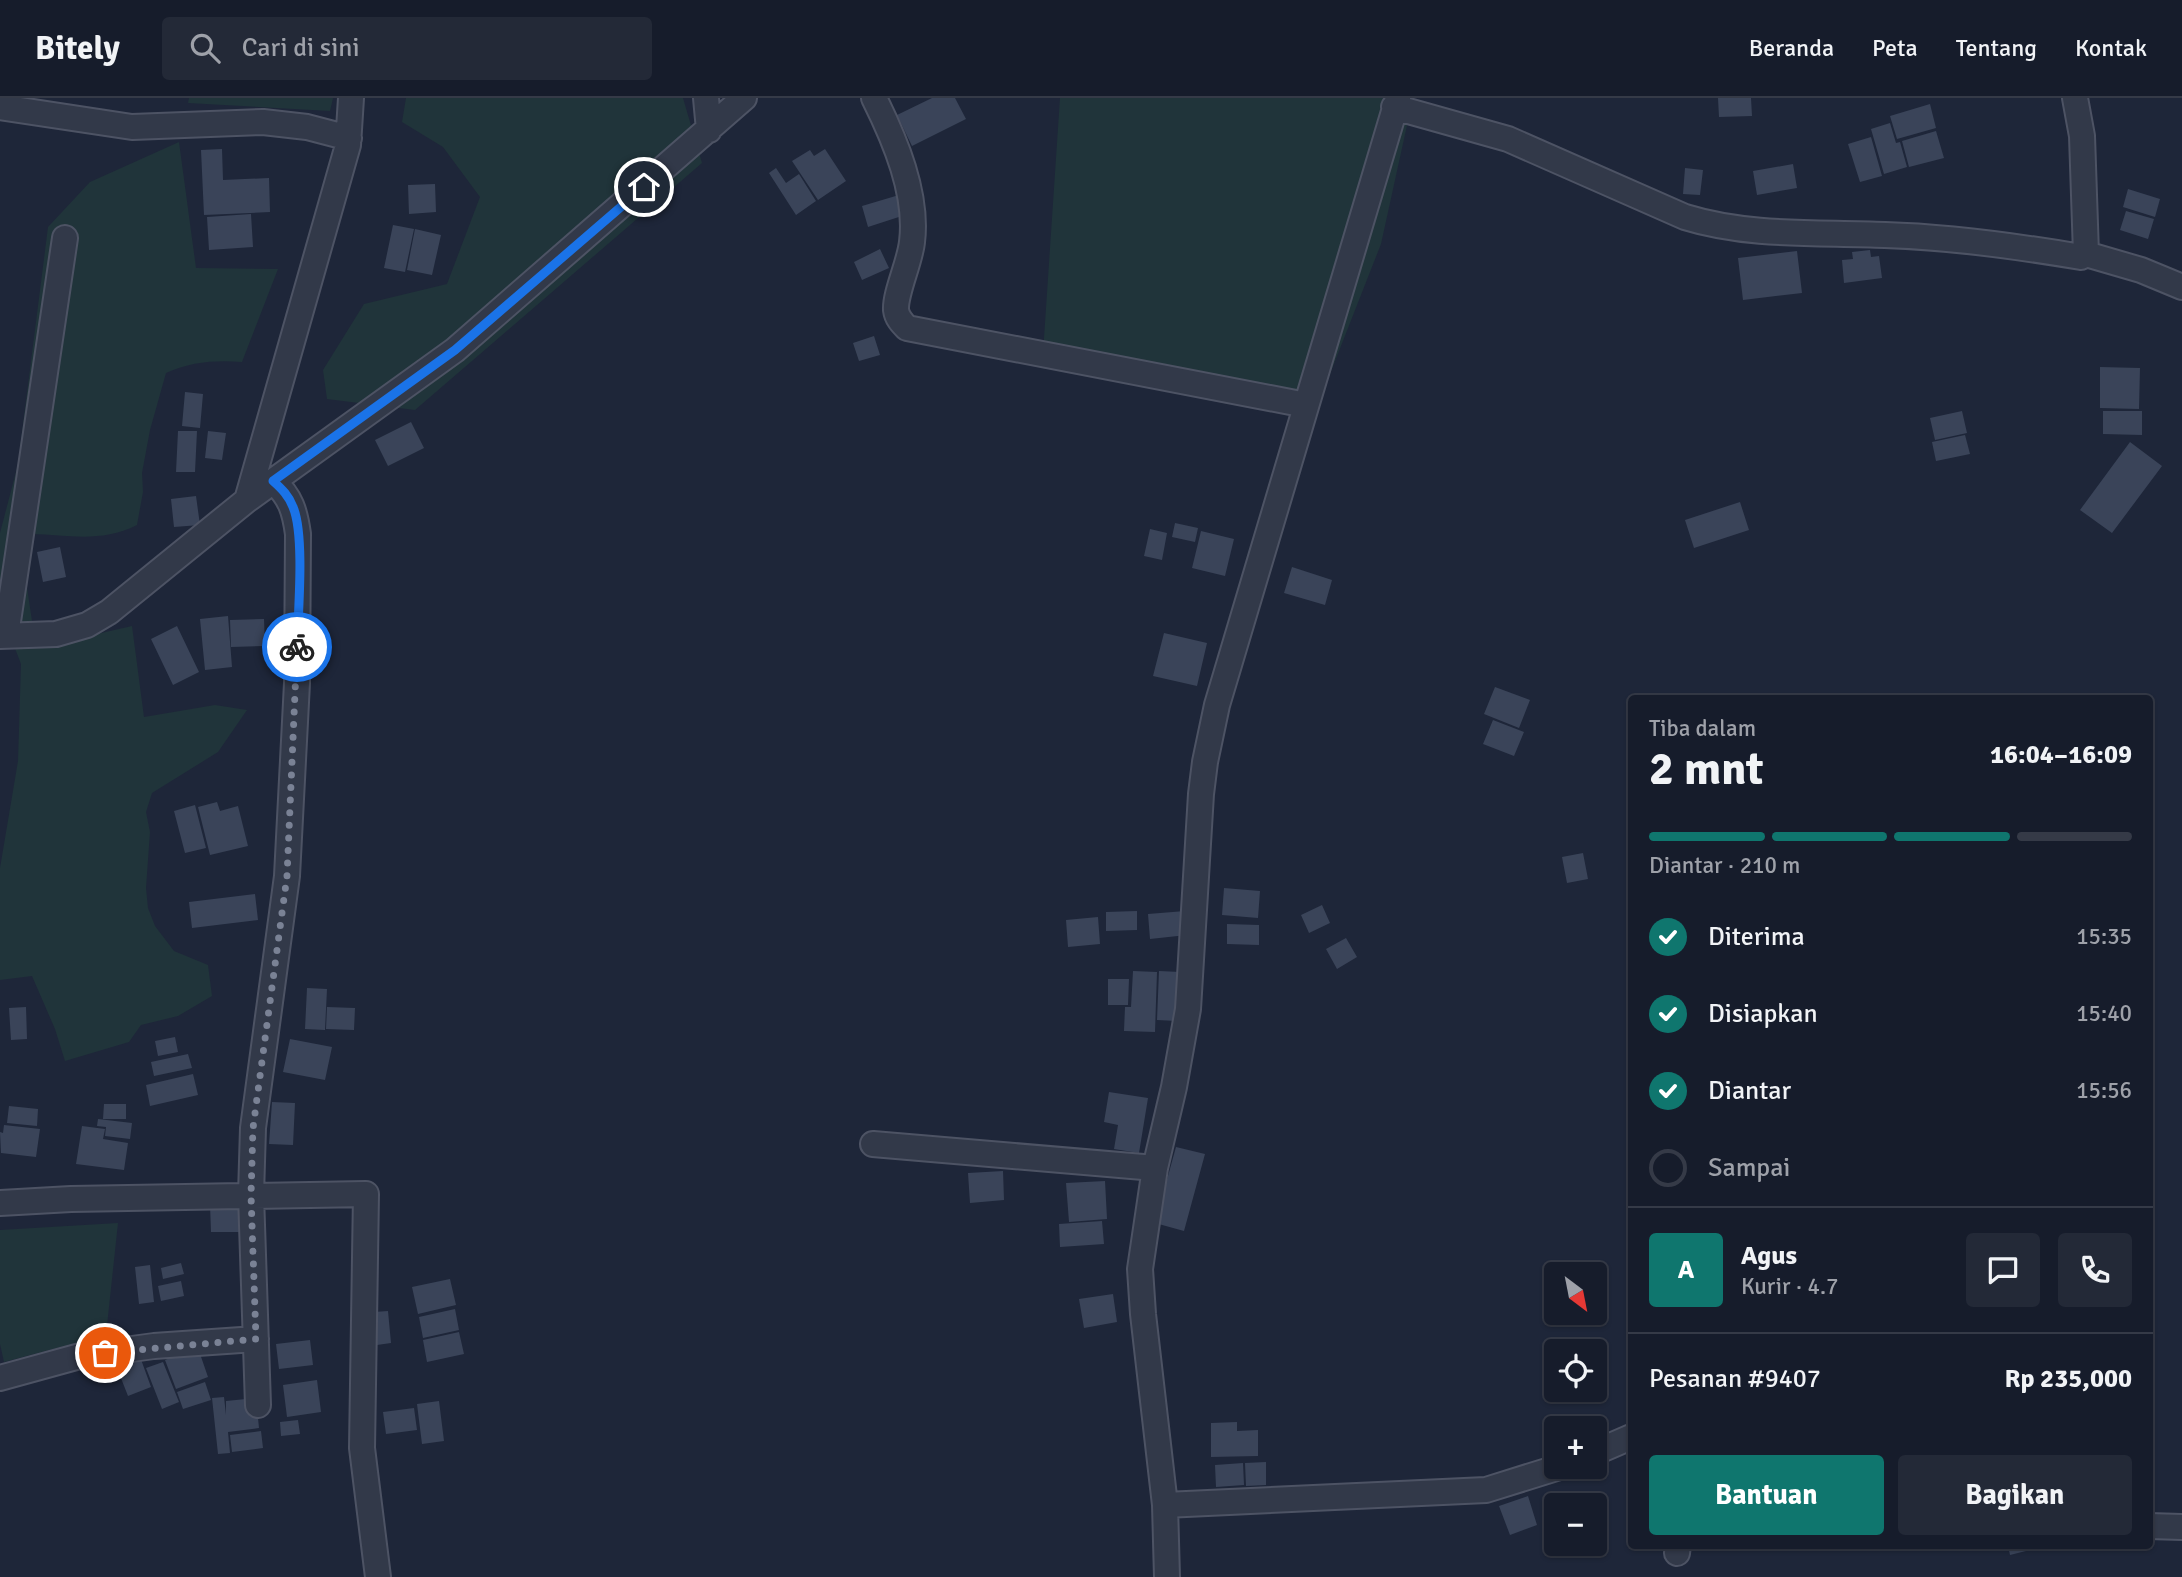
<!DOCTYPE html>
<html lang="id">
<meta charset="utf-8">
<style>
:root{--surface:#161c2b;--page:#232937;--text:#f1f3f6;--muted:#9ea1a9;--line:#353a47;--accent:#0f766e}
body{margin:0;font-family:Signika,sans-serif;background:var(--page);color:var(--text);height:100vh;display:flex;flex-direction:column;font-size:26px;white-space:nowrap}
*{box-sizing:border-box;margin:0}
p{font-size:23px;color:var(--muted)}
.icon{flex:none;width:38px;height:38px;fill:none;stroke:currentColor;stroke-width:2;stroke-linecap:round;stroke-linejoin:round}
.map{position:relative;flex:1;overflow:hidden}
.side{position:absolute;left:1628px;top:597px;width:525px;height:854px;display:flex;flex-direction:column;background:var(--surface);border-radius:7px;box-shadow:0 2px 5px #0004,0 0 0 2px var(--line)}
.side>*{flex:none}
.needle{width:46px;rotate:148deg}
.tools{position:absolute;left:1544px;top:1164px;display:grid;gap:14px}
.tools a{display:grid;place-items:center;width:63px;height:63px;border-radius:7px;background:var(--surface);box-shadow:0 2px 5px #0004,0 0 0 2px var(--line);font-size:35px}
.pin{position:absolute;display:grid;place-items:center;width:60px;height:60px;color:#fff;margin:-30px;border:4px solid #fff;border-radius:50%;box-shadow:0 2px 7px #0007}
.courier{position:absolute;display:grid;place-items:center;width:70px;height:70px;margin:-35px;border:5px solid #1a73e8;border-radius:50%;background:#fff;color:#222;box-shadow:0 2px 9px #0007}
.overview em{font-style:normal;font-weight:700}
.overview div{display:flex;flex-direction:column-reverse}
.overview{display:flex;align-items:center;justify-content:space-between;height:119px;padding:0 21px}
h1{font-size:46px;font-weight:700;line-height:52px}
.bar{display:grid;grid-template-columns:repeat(4,1fr);gap:10px 7px;align-content:center;height:84px;padding:0 21px}
.bar i{height:9px;border-radius:5px;background:var(--line)}
.bar .current{background:var(--accent)}
.bar p{grid-column:span 4}
.line{display:flex;align-items:center;gap:18px;padding:0 21px;border-top:2px solid var(--line)}
.line div{flex:1}
.round{display:grid;place-items:center;flex:none;width:74px;height:74px;border-radius:7px;background:var(--page)}
ol{padding:0 21px;list-style:none}
li{display:flex;align-items:center;gap:21px;height:77px}
li p{margin-inline-start:auto}
li .icon{padding:7px;border-radius:50%;background:var(--accent);color:#fff;stroke-width:4}
li:last-child{color:var(--muted)}
li i{width:38px;height:38px;border:4px solid var(--line);border-radius:50%}
.action{display:flex;gap:14px;margin-top:auto;padding:14px 21px}
.action a{flex:1;height:80px;border-radius:7px;background:var(--accent);color:#fff;font-size:28px;font-weight:700;line-height:80px;text-align:center}
.action a+a{background:var(--page);color:var(--text)}
header{display:flex;align-items:center;gap:42px;box-sizing:border-box;height:98px;padding:0 35px;background:var(--surface);border-bottom:2px solid var(--line)}
header strong{font-size:33px}
nav{display:flex;gap:38px;margin-inline-start:auto;font-size:24px}
.search{width:490px;height:63px;background:var(--page);display:flex;align-items:center;gap:18px;box-sizing:border-box;padding:0 24px;border-radius:7px;color:var(--muted);font-size:26px}
.map>svg:first-child{display:block}
.green{fill:#20343a}
.building{fill:#3a4459}
.lines{fill:none;stroke-linecap:round;stroke-linejoin:round}
.minor-casing{stroke:#4d5364;stroke-width:28}
.minor{stroke:#323949;stroke-width:24}
.done{stroke:#7a8295;stroke-width:7;stroke-dasharray:0 12.6}
.route{stroke:#1a73e8;stroke-width:9}
</style>
<header>
<strong>Bitely</strong>
<div class="search"><svg class="icon" aria-label="search" viewBox="0 0 24 24"><circle cx="10" cy="10" r="6"/><path d="M15 15l6 6"/></svg>Cari di sini</div>
<nav><a>Beranda</a><a>Peta</a><a>Tentang</a><a>Kontak</a></nav>
</header>
<div class="map">
<svg width="2182" height="1479" viewBox="0 0 2182 1479">
<rect width="100%" height="100%" fill="#1e2639"/>
<!-- green -->
<path class="green" d="M 189,0 L 333,0 L 330,13 L 188,5 Z
M 406,0 L 683,0 L 702,65 L 415,312 L 327,301 L 323,272 L 364,206 L 447,186 L 480,99 L 443,49 L 402,24 Z
M 1060,0 L 1413,0 L 1381,146 L 1319,304 L 1042,270 Z
M 179,44 L 196,170 L 278,171 L 242,264 C 214,262 191,264 166,275 L 150,332 L 142,375 L 143,394 L 137,427 C 101,445 70,437 31,436 L 24,469 L 36,550 L 132,528 L 144,619 L 215,607 L 247,612 L 218,654 L 152,695 L 146,714 L 150,734 L 146,790 L 148,810 L 155,828 L 174,853 L 208,867 L 212,898 L 178,918 L 141,927 L 129,944 L 65,963 L 55,931 L 32,878 L 0,882 L 0,770 L 18,663 L 21,566 L 0,511 L 0,435 L 18,366 L 48,129 L 90,84 Z
M 118,1125 L 106,1237 L 4,1264 L 0,1246 L 0,1132 Z"/>
<!-- building -->
<path class="building" d="M 932,0 L 955,0 L 966,21 L 912,48 L 897,17 Z
M 1718,0 L 1751,0 L 1752,18 L 1719,19 Z
M 1930,6 L 1936,30 L 1897,41 L 1890,18 Z
M 1890,25 L 1896,45 L 1900,44 L 1907,69 L 1884,76 L 1871,31 Z
M 1936,33 L 1944,60 L 1909,69 L 1902,43 Z
M 1871,39 L 1882,78 L 1860,84 L 1848,46 Z
M 222,51 L 223,82 L 269,80 L 270,114 L 204,117 L 201,52 Z
M 825,51 L 846,83 L 818,102 L 792,63 L 810,52 L 814,58 Z
M 1793,66 L 1797,90 L 1757,97 L 1753,73 Z
M 776,70 L 786,85 L 799,76 L 816,103 L 796,117 L 769,75 Z
M 1685,70 L 1703,72 L 1700,97 L 1683,96 Z
M 435,86 L 436,114 L 409,116 L 408,87 Z
M 2128,91 L 2160,101 L 2155,119 L 2123,109 Z
M 899,97 L 905,117 L 868,129 L 862,108 Z
M 2126,113 L 2154,121 L 2148,141 L 2120,132 Z
M 251,116 L 253,149 L 209,152 L 207,119 Z
M 393,127 L 414,131 L 405,174 L 384,170 Z
M 415,131 L 441,137 L 432,177 L 407,172 Z
M 880,151 L 889,170 L 862,182 L 854,164 Z
M 1870,152 L 1871,159 L 1879,158 L 1882,180 L 1844,185 L 1842,162 L 1853,161 L 1852,154 Z
M 1797,153 L 1802,195 L 1743,202 L 1738,160 Z
M 874,238 L 880,257 L 859,263 L 853,245 Z
M 2100,269 L 2140,270 L 2139,311 L 2100,310 Z
M 185,294 L 203,296 L 200,330 L 182,328 Z
M 1962,313 L 1967,335 L 1935,342 L 1930,320 Z
M 2103,313 L 2142,313 L 2142,337 L 2103,336 Z
M 411,324 L 424,350 L 388,368 L 375,342 Z
M 178,333 L 197,333 L 195,374 L 176,374 Z
M 208,333 L 226,335 L 222,362 L 205,360 Z
M 1965,337 L 1970,356 L 1936,363 L 1932,344 Z
M 2130,344 L 2162,368 L 2112,435 L 2080,412 Z
M 196,398 L 200,427 L 174,429 L 171,401 Z
M 1740,404 L 1749,432 L 1694,450 L 1685,422 Z
M 1175,425 L 1198,430 L 1195,444 L 1172,439 Z
M 1150,431 L 1167,435 L 1162,462 L 1144,458 Z
M 1201,433 L 1234,441 L 1225,478 L 1192,470 Z
M 60,449 L 66,479 L 43,484 L 37,454 Z
M 1292,469 L 1332,482 L 1325,507 L 1284,495 Z
M 228,518 L 232,569 L 205,572 L 200,521 Z
M 264,521 L 265,548 L 231,549 L 230,522 Z
M 177,528 L 199,574 L 173,587 L 151,541 Z
M 1164,535 L 1207,545 L 1197,588 L 1153,578 Z
M 1495,589 L 1530,602 L 1519,630 L 1484,616 Z
M 1493,622 L 1524,634 L 1514,658 L 1483,646 Z
M 217,704 L 220,713 L 238,708 L 248,748 L 210,757 L 198,709 Z
M 195,707 L 206,750 L 185,755 L 174,713 Z
M 1583,755 L 1588,781 L 1567,785 L 1562,759 Z
M 1224,790 L 1260,793 L 1258,820 L 1222,817 Z
M 255,796 L 258,822 L 192,830 L 189,804 Z
M 1322,807 L 1330,825 L 1309,835 L 1301,817 Z
M 1137,813 L 1137,832 L 1106,833 L 1106,814 Z
M 1185,813 L 1187,837 L 1150,841 L 1148,816 Z
M 1098,819 L 1100,846 L 1068,849 L 1066,822 Z
M 1227,826 L 1259,827 L 1259,847 L 1227,846 Z
M 1346,840 L 1357,859 L 1337,871 L 1326,851 Z
M 1133,873 L 1157,874 L 1155,934 L 1124,933 L 1125,909 L 1131,909 Z
M 1159,873 L 1180,874 L 1177,923 L 1157,922 Z
M 1108,881 L 1129,881 L 1128,907 L 1108,907 Z
M 307,890 L 327,891 L 325,932 L 305,931 Z
M 26,909 L 27,941 L 11,942 L 9,910 Z
M 327,909 L 355,910 L 354,932 L 326,931 Z
M 175,939 L 178,954 L 158,958 L 155,943 Z
M 290,941 L 332,949 L 325,982 L 283,974 Z
M 188,956 L 192,970 L 154,978 L 151,964 Z
M 193,976 L 198,997 L 150,1008 L 146,987 Z
M 1109,994 L 1148,1000 L 1139,1055 L 1114,1051 L 1118,1027 L 1104,1024 Z
M 272,1004 L 295,1005 L 293,1047 L 269,1046 Z
M 104,1006 L 126,1006 L 126,1021 L 103,1021 Z
M 9,1008 L 38,1011 L 37,1028 L 7,1025 Z
M 98,1021 L 132,1025 L 130,1041 L 105,1038 L 106,1029 L 97,1028 Z
M 4,1027 L 40,1031 L 36,1059 L 1,1055 L 0,1034 L 3,1035 Z
M 82,1028 L 105,1031 L 103,1041 L 128,1045 L 124,1072 L 76,1066 Z
M 1176,1049 L 1205,1056 L 1184,1133 L 1155,1125 Z
M 1003,1073 L 1004,1102 L 970,1105 L 968,1075 Z
M 1105,1083 L 1107,1121 L 1069,1124 L 1066,1085 Z
M 242,1105 L 243,1134 L 211,1134 L 210,1106 Z
M 1102,1123 L 1104,1146 L 1060,1149 L 1059,1126 Z
M 181,1165 L 184,1176 L 163,1181 L 161,1170 Z
M 150,1167 L 154,1204 L 139,1206 L 135,1169 Z
M 450,1181 L 456,1207 L 418,1216 L 412,1189 Z
M 181,1183 L 184,1198 L 161,1203 L 158,1188 Z
M 1113,1196 L 1117,1224 L 1084,1230 L 1079,1201 Z
M 455,1211 L 459,1232 L 423,1240 L 419,1219 Z
M 388,1213 L 391,1245 L 377,1247 L 374,1214 Z
M 459,1234 L 464,1256 L 427,1264 L 423,1242 Z
M 310,1242 L 313,1267 L 279,1271 L 276,1246 Z
M 198,1250 L 208,1279 L 176,1291 L 165,1262 Z
M 139,1256 L 151,1289 L 128,1298 L 115,1265 Z
M 163,1264 L 179,1304 L 162,1311 L 146,1270 Z
M 317,1282 L 321,1314 L 287,1319 L 283,1287 Z
M 205,1284 L 211,1302 L 183,1311 L 177,1294 Z
M 224,1299 L 226,1317 L 226,1303 L 256,1300 L 259,1330 L 228,1334 L 230,1355 L 218,1356 L 212,1300 Z
M 439,1303 L 444,1343 L 422,1346 L 417,1306 Z
M 414,1310 L 417,1332 L 386,1336 L 383,1314 Z
M 298,1322 L 300,1336 L 281,1338 L 280,1324 Z
M 1237,1324 L 1237,1333 L 1258,1332 L 1258,1358 L 1211,1359 L 1211,1325 Z
M 261,1333 L 263,1350 L 232,1354 L 230,1337 Z
M 1266,1364 L 1266,1387 L 1246,1388 L 1245,1365 Z
M 1243,1365 L 1244,1387 L 1216,1389 L 1215,1367 Z
M 1528,1398 L 1537,1427 L 1510,1437 L 1499,1408 Z
M 2033,1447 L 2034,1451 L 2010,1457 L 2008,1448 Z"/>
<g class="lines">
<defs>
<path id="minor" d="M 706,0 L 709,32
M 874,0 C 895,42 918,96 912,144 C 910,164 895,195 896,212 C 897,220 902,225 907,230 L 1306,307
M 2075,0 L 2082,38 L 2086,156
M 0,9 L 132,29 L 263,24 L 307,29 L 349,40
M 1394,9 L 1508,41 L 1685,119 C 1750,139 1818,134 1885,137 C 1951,139 2016,148 2081,159 L 2086,156 L 2141,172 L 2182,189
M 247,402 L 348,47 L 351,0
M 6,537 L 65,140
M 0,538 L 56,536 L 87,527 L 109,514 L 247,402 L 455,252 L 744,0
M 873,1046 L 1155,1070
M 0,1105 L 71,1101 L 366,1096 L 362,1350 L 378,1479
M 0,1280 L 80,1258 L 154,1248 L 256,1241
M 258,1307 L 251,1097 L 253,1030 L 287,778 L 297,585 L 298,436 C 295,414 291,399 273,383
M 1594,1355 L 1631,1339
M 1165,1407 L 1486,1392 L 1563,1368
M 2149,1428 L 2182,1429
M 1677,1455 L 1678,1447
M 1167,1479 L 1165,1407 L 1143,1216 L 1140,1171 L 1155,1070 L 1174,989 L 1188,911 L 1201,696 L 1205,664 L 1217,607 L 1398,0"/>
</defs>
<!-- minor casing -->
<use href="#minor" class="minor-casing"/>
<!-- minor -->
<use href="#minor" class="minor"/>
</g>
<g class="lines">
<!-- done -->
<path class="done" d="M 105,1255 L 256,1241 L 251,1097 L 253,1030 L 287,778 L 297,549"/>
<!-- route -->
<path class="route" d="M 297,549 C 298,516 305,437 293,409 C 289,398 282,391 273,383 L 455,252 L 644,89"/>
</g>
</svg>
<div class="tools">
<a><svg class="needle" viewBox="-14 -14 28 28"><path d="M0-13l5 13h-10z" fill="#e53935"/><path d="M0 13l5-13h-10z" fill="#9ea1a9"/></svg></a>
<a><svg class="icon" aria-label="locate" viewBox="0 0 24 24"><circle cx="12" cy="12" r="6"/><path d="M12 2v4M12 18v4M2 12h4M18 12h4"/></svg></a>
<a>+</a>
<a>−</a>
</div>
<div class="pin" style="left:105px;top:1255px;background:#ea580c"><svg class="icon" aria-label="bag" viewBox="0 0 24 24"><path d="M5 8h14l-1 12H6zM9 8a3 3 0 0 1 6 0"/></svg></div>
<div class="pin" style="left:644px;top:89px;background:#1f2937"><svg class="icon" aria-label="home" viewBox="0 0 24 24"><path d="M3 11l9-7 9 7M6 9v11h12V9"/></svg></div>
<div class="courier" style="left:297px;top:549px"><svg class="icon" aria-label="bike" viewBox="0 0 24 24"><circle cx="6" cy="16" r="4"/><circle cx="18" cy="16" r="4"/><path d="M6 16l4-8h5l3 8M10 8l3 8H6M13 5h3"/></svg></div>
<section class="side">
<div class="overview"><div><h1>2 mnt</h1><p>Tiba dalam</p></div><em>16:04–16:09</em></div>
<div class="bar"><i class="current"></i><i class="current"></i><i class="current"></i><i></i><p>Diantar · 210 m</p></div>
<ol>
<li><svg class="icon" aria-label="check" viewBox="0 0 24 24"><path d="M5 12l5 5 9-10"/></svg>Diterima<p>15:35</p></li>
<li><svg class="icon" aria-label="check" viewBox="0 0 24 24"><path d="M5 12l5 5 9-10"/></svg>Disiapkan<p>15:40</p></li>
<li><svg class="icon" aria-label="check" viewBox="0 0 24 24"><path d="M5 12l5 5 9-10"/></svg>Diantar<p>15:56</p></li>
<li><i></i>Sampai</li>
</ol>
<div class="line" style="height:126px"><b class="round" style="background:var(--accent);color:#fff">A</b><div><b>Agus</b><p>Kurir · 4.7</p></div><a class="round"><svg class="icon" aria-label="chat" viewBox="0 0 24 24"><path d="M4 5h16v11H9l-5 4z"/></svg></a><a class="round"><svg class="icon" aria-label="phone" viewBox="0 0 24 24"><path d="M5 4h4l2 5-3 2q2 4 5 5l2-3 5 2v4C11 20 4 13 5 4z"/></svg></a></div>
<div class="line" style="height:91px"><div>Pesanan #9407</div><b>Rp 235,000</b></div>
<div class="action"><a>Bantuan</a><a>Bagikan</a></div>
</section>
</div>
